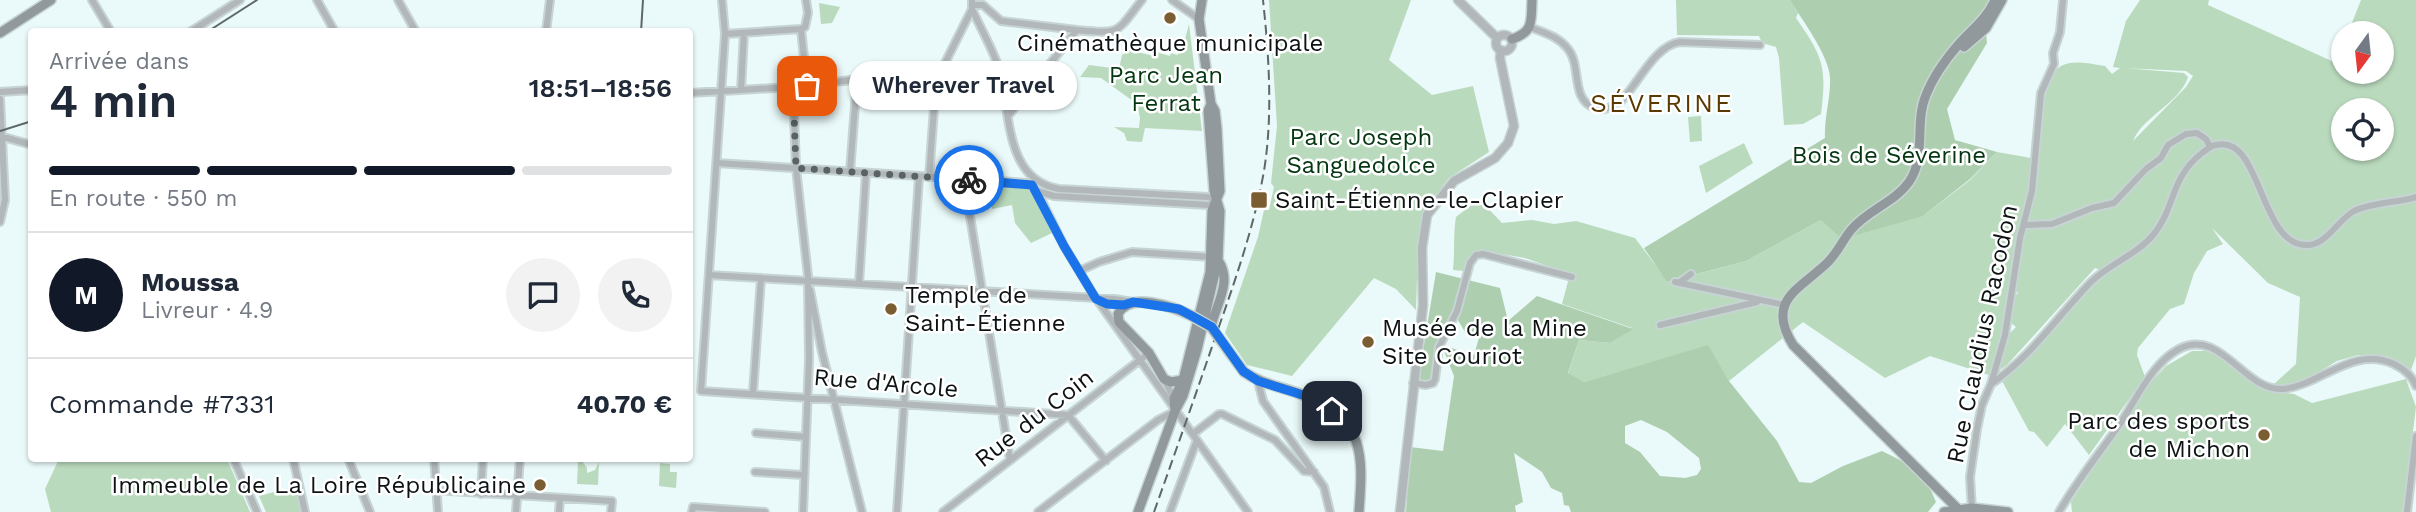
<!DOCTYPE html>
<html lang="fr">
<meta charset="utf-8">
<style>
:root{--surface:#fff;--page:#f2f2f3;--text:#1f2937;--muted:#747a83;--line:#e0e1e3;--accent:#111827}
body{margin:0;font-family:"Work Sans",sans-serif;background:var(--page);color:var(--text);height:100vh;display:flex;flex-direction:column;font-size:26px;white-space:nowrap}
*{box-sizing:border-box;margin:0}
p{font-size:23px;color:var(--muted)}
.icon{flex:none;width:38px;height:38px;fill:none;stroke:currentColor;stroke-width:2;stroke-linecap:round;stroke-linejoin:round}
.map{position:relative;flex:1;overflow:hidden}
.sheet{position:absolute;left:28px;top:28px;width:665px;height:434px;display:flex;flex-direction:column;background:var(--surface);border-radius:7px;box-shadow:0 2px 5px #0004}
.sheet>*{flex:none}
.needle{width:46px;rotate:195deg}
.fabs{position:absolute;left:2331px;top:21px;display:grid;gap:14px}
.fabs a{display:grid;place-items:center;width:63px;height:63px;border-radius:50%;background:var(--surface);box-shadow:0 2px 5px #0004;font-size:35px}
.pin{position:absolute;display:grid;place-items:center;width:60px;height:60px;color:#fff;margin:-30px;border-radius:14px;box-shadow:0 4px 10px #0006}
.courier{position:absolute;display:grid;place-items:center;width:70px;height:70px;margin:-35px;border:5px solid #1a73e8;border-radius:50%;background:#fff;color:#222;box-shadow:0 2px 9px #0007}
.bubble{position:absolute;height:49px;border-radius:24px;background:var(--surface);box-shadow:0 2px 5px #0004;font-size:23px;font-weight:600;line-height:49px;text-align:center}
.overview em{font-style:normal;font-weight:600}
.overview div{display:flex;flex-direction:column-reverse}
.overview{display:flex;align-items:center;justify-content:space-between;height:119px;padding:0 21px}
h1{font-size:46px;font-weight:600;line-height:52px}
.bar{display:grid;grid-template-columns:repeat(4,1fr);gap:10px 7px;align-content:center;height:84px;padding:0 21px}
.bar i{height:9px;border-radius:5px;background:var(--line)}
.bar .selected{background:var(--accent)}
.bar p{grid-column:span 4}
.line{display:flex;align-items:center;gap:18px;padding:0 21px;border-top:2px solid var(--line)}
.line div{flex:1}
.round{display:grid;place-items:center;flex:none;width:74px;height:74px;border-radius:37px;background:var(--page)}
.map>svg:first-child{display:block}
.green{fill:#badabd;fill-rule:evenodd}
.forest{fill:#aeceb0;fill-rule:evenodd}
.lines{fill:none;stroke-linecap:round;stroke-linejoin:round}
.minor-casing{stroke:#c7d4d4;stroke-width:10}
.tertiary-casing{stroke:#c7d4d4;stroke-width:11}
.secondary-casing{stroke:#c7d4d4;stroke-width:12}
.minor{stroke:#b2b7b9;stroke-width:6}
.tertiary{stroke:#b2b7b9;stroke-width:8}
.secondary{stroke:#91999c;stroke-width:9}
.tram{stroke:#5f6868;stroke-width:2}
.rail{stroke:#5f6868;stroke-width:2;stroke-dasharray:10 5;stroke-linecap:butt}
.secondary-bridge-casing{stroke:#c7d4d4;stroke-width:12;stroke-linecap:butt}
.secondary-bridge{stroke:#91999c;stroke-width:9}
.done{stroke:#5a6363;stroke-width:7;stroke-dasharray:0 12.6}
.route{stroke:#1a73e8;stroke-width:9}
.poi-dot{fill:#7b5d32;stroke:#fff;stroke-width:2.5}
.labels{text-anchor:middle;stroke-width:5;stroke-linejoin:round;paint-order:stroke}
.poi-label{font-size:24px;fill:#0d1212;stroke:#fff;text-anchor:start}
.park-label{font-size:24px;fill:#043711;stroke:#fff}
.street-label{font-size:24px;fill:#0d1212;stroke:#fff}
.neighbourhood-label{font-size:26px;letter-spacing:2px;fill:#593900;stroke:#fff}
</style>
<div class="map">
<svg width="2416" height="512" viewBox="0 0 2416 512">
<rect width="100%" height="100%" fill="#eaf9f9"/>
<!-- green -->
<path class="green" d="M 1269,0 L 1411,0 L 1389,60 L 1432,95 L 1473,86 L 1489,152 L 1449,178 L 1423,213 L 1418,249 L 1416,310 L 1396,289 L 1374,278 L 1292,376 L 1247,365 L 1225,333 L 1258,237 L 1264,210 L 1269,210 L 1274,187 L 1271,183 L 1277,126 Z
M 1676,0 L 1790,0 L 1798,13 L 1796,18 C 1823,57 1827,66 1821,114 L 1803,124 L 1784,125 L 1779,58 L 1776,47 L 1762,43 L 1759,36 L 1677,35 Z
M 2140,0 L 2209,0 L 2208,5 L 2336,63 L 2343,45 L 2343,72 L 2382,72 L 2382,33 L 2348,33 L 2361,0 L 2416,0 L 2416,356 L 2411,370 L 2387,356 L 2358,355 L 2337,361 L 2297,385 L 2273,385 L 2296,364 L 2300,297 L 2268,283 L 2212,228 L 2223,244 L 2207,251 L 2194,273 L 2184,304 L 2170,309 L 2138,348 L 2137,355 L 2145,377 L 2089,455 L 2065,424 L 2047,447 L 2034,432 L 2029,431 L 2001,379 L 2010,375 L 2105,272 L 2095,268 L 2007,365 L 2000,370 L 2008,335 L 2016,327 L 2010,322 L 2014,297 L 2018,293 L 2015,289 L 1992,376 L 1930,356 L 1885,378 L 1803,322 L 1729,381 L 1707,346 L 1584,382 L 1568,374 L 1579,340 L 1610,343 L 1632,328 L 1562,304 L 1570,274 L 1525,258 L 1478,250 C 1468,253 1467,263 1464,271 L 1453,270 C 1455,251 1453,235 1456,217 L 1479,199 L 1502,223 L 1532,220 L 1554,224 L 1576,221 L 1635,238 L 1668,282 L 1746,261 L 1821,220 L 1923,216 L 1970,180 L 1997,152 L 2031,158 L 2035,166 C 2038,141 2038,80 2061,66 C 2073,59 2092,64 2105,66 L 2112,74 L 2120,68 L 2113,67 L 2126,21 ZM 2124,68 L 2186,71 L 2193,76 L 2186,87 L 2133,141 C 2143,116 2179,104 2188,77 L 2184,73 ZM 2343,110 L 2382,110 L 2382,149 L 2343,149 Z
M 819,3 L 840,7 L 832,23 L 821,24 Z
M 1189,24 L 1202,131 L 1145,128 L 1142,142 L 1127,141 L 1124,133 L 1114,127 L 1139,128 L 1140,118 L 1137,104 L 1101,78 L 1080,77 L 1089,65 L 1119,69 L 1122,55 L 1129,50 L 1154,56 L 1156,52 L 1170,56 L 1171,53 L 1177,55 L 1182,51 Z
M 1701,116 L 1702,141 L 1690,142 L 1688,117 Z
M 1744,143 L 1753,163 L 1706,193 L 1699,166 Z
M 989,184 L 1029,187 L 1052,233 L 1031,243 L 1015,223 L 1012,205 L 992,209 Z
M 2192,351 L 2206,351 L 2221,357 L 2264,390 L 2294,394 L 2312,403 L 2406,379 L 2416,407 L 2403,512 L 2072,512 L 2071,502 L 2150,383 L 2166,366 Z
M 59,459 L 227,459 L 250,512 L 51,512 L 45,489 Z
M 578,461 L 582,461 L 587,468 L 587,473 L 595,470 L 599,462 L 598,485 L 577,484 Z
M 660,463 L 670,464 L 670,472 L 677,472 L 676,488 L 659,486 Z
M 293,487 L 293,490 L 297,490 L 302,512 L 266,512 L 259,496 Z"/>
<!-- forest -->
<path class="forest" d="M 1790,0 L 1989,0 L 1984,12 L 1987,43 L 1947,109 L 1955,140 L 1997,152 L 1970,179 L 1923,216 L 1842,239 L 1821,220 L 1746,261 L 1667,282 L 1644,248 L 1825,138 C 1824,118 1831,96 1830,78 C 1829,55 1802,20 1790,0 Z
M 1436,272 L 1500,288 L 1508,321 L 1537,296 L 1633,329 L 1610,343 L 1579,340 L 1568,373 L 1584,382 L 1708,345 L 1729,381 L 1777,441 L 1799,482 L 1811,483 L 1843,466 L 1882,451 C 1909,464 1925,472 1936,502 L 1928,512 L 1571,512 L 1569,506 L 1564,505 L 1562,493 L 1551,488 L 1542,472 L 1514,453 L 1523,502 L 1515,506 L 1516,512 L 1406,512 L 1410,447 L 1443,451 L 1454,376 L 1444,351 L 1445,346 L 1474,355 L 1479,338 L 1465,332 L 1456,317 L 1451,315 L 1436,347 L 1432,378 L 1429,381 L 1418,381 ZM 1641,420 L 1667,432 L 1699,458 L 1701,469 L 1697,475 L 1685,478 L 1660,476 L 1640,452 L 1625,443 L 1625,426 Z"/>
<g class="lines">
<defs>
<path id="minor" d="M 92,0 L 111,32
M 317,0 L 335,32
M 398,0 L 416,32
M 722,0 L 725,34 L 701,391 L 1068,415 L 1106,461
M 972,0 L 972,9 C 980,27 990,44 997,63 C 1012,105 1001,179 1059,189 L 1208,197 L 1217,200
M 1172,0 L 1199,19
M 972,5 L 983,5 L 1001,21 L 1077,30
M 1530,27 C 1544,33 1558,36 1568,49 C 1582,66 1570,100 1595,108 C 1605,112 1613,106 1621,101 C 1638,84 1655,45 1680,42 L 1760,45
M 801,29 L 807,86
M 801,29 L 805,27 L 808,13 L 806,0
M 190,32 L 240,0
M 546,32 L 550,0
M 725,34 L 801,29
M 936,81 L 972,9
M 793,87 L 796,168 L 808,276 L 809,360 L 803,512
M 741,90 L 744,33
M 0,92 L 32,90
M 690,93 L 807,86 L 865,78 L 1002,85
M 0,99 L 5,200 L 0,222
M 1008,116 L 1077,30 C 1122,34 1115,34 1142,0
M 0,136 L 32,145
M 717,163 L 1028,183 L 1037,191 L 1054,196 L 1209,205 L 1216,201
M 850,172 L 857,79
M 929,177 L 936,81
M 964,180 L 1010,460
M 1037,191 L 1064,246 L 1093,294 L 1248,512
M 2025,225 L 2052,224 L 2092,208 L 2114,203 L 2146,169 L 2161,158 L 2168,145 L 2186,134 L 2197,133 L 2206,139 L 2210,147
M 1079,271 L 1099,262 L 1132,252 L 1212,257
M 709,275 L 1114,299 L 1133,302
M 1675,282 L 1785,305
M 1680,282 L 1691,274
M 859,284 L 866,173
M 810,290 L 822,352 L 862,512
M 1098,300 L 1107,304 L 1123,305
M 1660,325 L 1757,302
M 1164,379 L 1174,399
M 1258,381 L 1263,401 L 1324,487 L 1330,512
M 1413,383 L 1426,385 L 1433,383 L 1435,379 L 1439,347 L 1457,311 L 1470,263 L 1476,255 L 1483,254 L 1572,277
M 1991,384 C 2031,357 2058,316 2091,282 C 2110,263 2137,255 2154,234 C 2176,206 2170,178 2202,153 C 2206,150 2210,146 2216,145 C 2262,133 2259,248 2308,245 C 2327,244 2338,220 2354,211 C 2373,202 2396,203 2416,197
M 753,393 L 761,278
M 756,433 L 806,437
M 1193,434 L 1219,414 L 1222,414 L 1275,440 L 1304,471 L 1314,472
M 233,458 L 257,512
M 293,458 L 305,512
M 348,458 L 370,512
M 434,458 L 438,512
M 755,472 L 804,475
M 435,490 L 612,501 L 611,512
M 481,494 L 483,458
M 1972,510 L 1970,477 L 1977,429 L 1982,405 L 1991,384 L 2005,335 L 2020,238 L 2032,191 L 2041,93 L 2054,64 L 2053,53 L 2060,32 L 2063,0
M 516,512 L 520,458
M 559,512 L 560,499
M 692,512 L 693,507 L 765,512
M 897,512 L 919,177
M 943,512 L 1149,353
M 1038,512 L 1158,420 L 1174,412
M 1170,512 L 1197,440
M 2059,512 C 2077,481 2099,454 2120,424 C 2136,400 2152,363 2179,349 C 2221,327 2244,392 2283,389 C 2321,385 2353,345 2394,364 C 2404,369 2412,375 2416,386
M 2407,512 L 2416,436"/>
<path id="tertiary" d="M 1458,0 L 1497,38
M1496 43a8 8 0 1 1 16 0a8 8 0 1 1-16 0Z
M 1400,512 L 1423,305 L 1422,248 L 1427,215 L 1454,181 L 1495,158 L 1508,143 L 1514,126 L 1500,58 L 1501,50"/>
<path id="secondary" d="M 0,33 L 51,0
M 1512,39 C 1534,32 1531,21 1532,0
M 1964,47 L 1986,28 L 2002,0
M 1211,327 C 1216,304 1233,282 1218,260
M 1244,372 C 1263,385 1284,387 1305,396 C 1366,419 1363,457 1359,512
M 1183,380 L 1171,382 L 1164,379 L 1149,353 L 1119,322 L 1118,314 C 1130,291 1174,307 1192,316
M 1175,411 L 1174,399 L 1183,380 L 1210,272 L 1212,211 L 1220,191 L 1217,129 L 1215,111 L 1211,104 L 1199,19 L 1202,0
M 1138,512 L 1175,411 L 1183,396 L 1197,350 L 1218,260 L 1220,211 L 1214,191 L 1208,111 L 1211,104
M 1944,512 L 1972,508 L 2008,512
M 1961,512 L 1793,345 C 1766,301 1798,290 1826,264 C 1837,254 1842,241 1851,230 C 1867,210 1894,203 1909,182 C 1927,156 1914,123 1926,95 C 1933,77 1946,59 1958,45 C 1972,29 1986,20 1995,0"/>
</defs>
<!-- minor casing -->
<use href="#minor" class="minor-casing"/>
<!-- tertiary casing -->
<use href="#tertiary" class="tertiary-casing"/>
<!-- secondary casing -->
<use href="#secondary" class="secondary-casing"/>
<!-- minor -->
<use href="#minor" class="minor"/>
<!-- tertiary -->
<use href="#tertiary" class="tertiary"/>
<!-- secondary -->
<use href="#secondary" class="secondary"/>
<!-- tram -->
<path class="tram" d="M 207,32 L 257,0
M 641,32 L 643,0
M 0,131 L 32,121"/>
<!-- rail -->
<path class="rail" d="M 1154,512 C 1175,453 1196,394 1216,335 C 1235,281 1254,227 1264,171 C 1273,115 1269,56 1263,0"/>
<defs>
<path id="secondary-bridge" d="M 1192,316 L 1211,327 L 1244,372"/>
</defs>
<!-- secondary-bridge casing -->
<use href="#secondary-bridge" class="secondary-bridge-casing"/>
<!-- secondary-bridge -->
<use href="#secondary-bridge" class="secondary-bridge"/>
</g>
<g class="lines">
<!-- done -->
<path class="done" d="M 807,86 L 793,87 L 796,168 L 969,180"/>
<!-- route -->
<path class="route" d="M 969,180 L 1032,185 L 1064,246 L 1096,299 L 1107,304 L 1124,305 L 1133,302 L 1179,309 L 1212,327 L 1243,371 L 1258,381 L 1306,396 L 1332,411"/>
</g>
<!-- markers -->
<g class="poi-dot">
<circle cx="1170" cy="18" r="7"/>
<rect x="1250" y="191" width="18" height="18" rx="3.5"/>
<circle cx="891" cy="309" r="7"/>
<circle cx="1368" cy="342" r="7"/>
<circle cx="2264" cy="435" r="7"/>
<circle cx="540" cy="485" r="7"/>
</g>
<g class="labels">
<!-- poi labels -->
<g class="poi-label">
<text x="1170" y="51" text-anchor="middle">Cinémathèque municipale</text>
<text x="1275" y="208">Saint-Étienne-le-Clapier</text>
<text x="905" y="303">Temple de<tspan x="905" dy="28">Saint-Étienne</tspan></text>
<text x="1382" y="336">Musée de la Mine<tspan x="1382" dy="28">Site Couriot</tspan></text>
<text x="2250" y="429" text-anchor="end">Parc des sports<tspan x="2250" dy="28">de Michon</tspan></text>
<text x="526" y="493" text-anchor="end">Immeuble de La Loire Républicaine</text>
</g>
<!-- park labels -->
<g class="park-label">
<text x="1166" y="83">Parc Jean<tspan x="1166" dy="28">Ferrat</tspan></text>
<text x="1361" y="145">Parc Joseph<tspan x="1361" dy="28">Sanguedolce</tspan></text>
<text x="1889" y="163">Bois de Séverine</text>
</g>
<!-- street labels -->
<g class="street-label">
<text transform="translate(1982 334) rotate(-78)" y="8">Rue Claudius Racodon</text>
<text transform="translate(886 383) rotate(5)" y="8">Rue d'Arcole</text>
<text transform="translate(1034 418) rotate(-38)" y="8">Rue du Coin</text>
</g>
<!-- neighbourhood labels -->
<g class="neighbourhood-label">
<text x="1662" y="112">SÉVERINE</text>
</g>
</g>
</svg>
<div class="fabs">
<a><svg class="needle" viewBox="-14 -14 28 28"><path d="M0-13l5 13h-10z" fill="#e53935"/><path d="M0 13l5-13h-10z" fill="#747a83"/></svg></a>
<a><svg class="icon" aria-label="locate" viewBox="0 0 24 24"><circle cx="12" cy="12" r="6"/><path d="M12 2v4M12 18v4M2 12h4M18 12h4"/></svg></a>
</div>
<div class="pin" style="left:807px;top:86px;background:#ea580c"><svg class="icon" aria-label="bag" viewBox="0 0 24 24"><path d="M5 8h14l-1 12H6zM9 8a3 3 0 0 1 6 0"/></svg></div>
<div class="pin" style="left:1332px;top:411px;background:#1f2937"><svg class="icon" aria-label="home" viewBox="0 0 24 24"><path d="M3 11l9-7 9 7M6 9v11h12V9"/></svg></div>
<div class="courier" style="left:969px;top:180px"><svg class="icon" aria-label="bike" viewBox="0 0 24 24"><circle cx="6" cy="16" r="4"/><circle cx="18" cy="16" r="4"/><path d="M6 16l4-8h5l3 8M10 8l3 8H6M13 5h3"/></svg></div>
<div class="bubble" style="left:849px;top:61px;width:228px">Wherever Travel</div>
<section class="sheet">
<div class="overview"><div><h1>4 min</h1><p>Arrivée dans</p></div><em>18:51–18:56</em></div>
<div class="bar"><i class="selected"></i><i class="selected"></i><i class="selected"></i><i></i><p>En route · 550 m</p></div>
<div class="line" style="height:126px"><b class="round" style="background:var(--accent);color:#fff">M</b><div><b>Moussa</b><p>Livreur · 4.9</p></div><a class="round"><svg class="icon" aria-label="chat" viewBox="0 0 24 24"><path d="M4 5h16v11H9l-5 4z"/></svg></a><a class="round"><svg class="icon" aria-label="phone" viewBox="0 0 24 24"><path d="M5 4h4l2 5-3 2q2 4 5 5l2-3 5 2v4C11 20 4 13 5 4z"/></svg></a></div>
<div class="line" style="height:91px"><div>Commande #7331</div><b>40.70 €</b></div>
</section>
</div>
